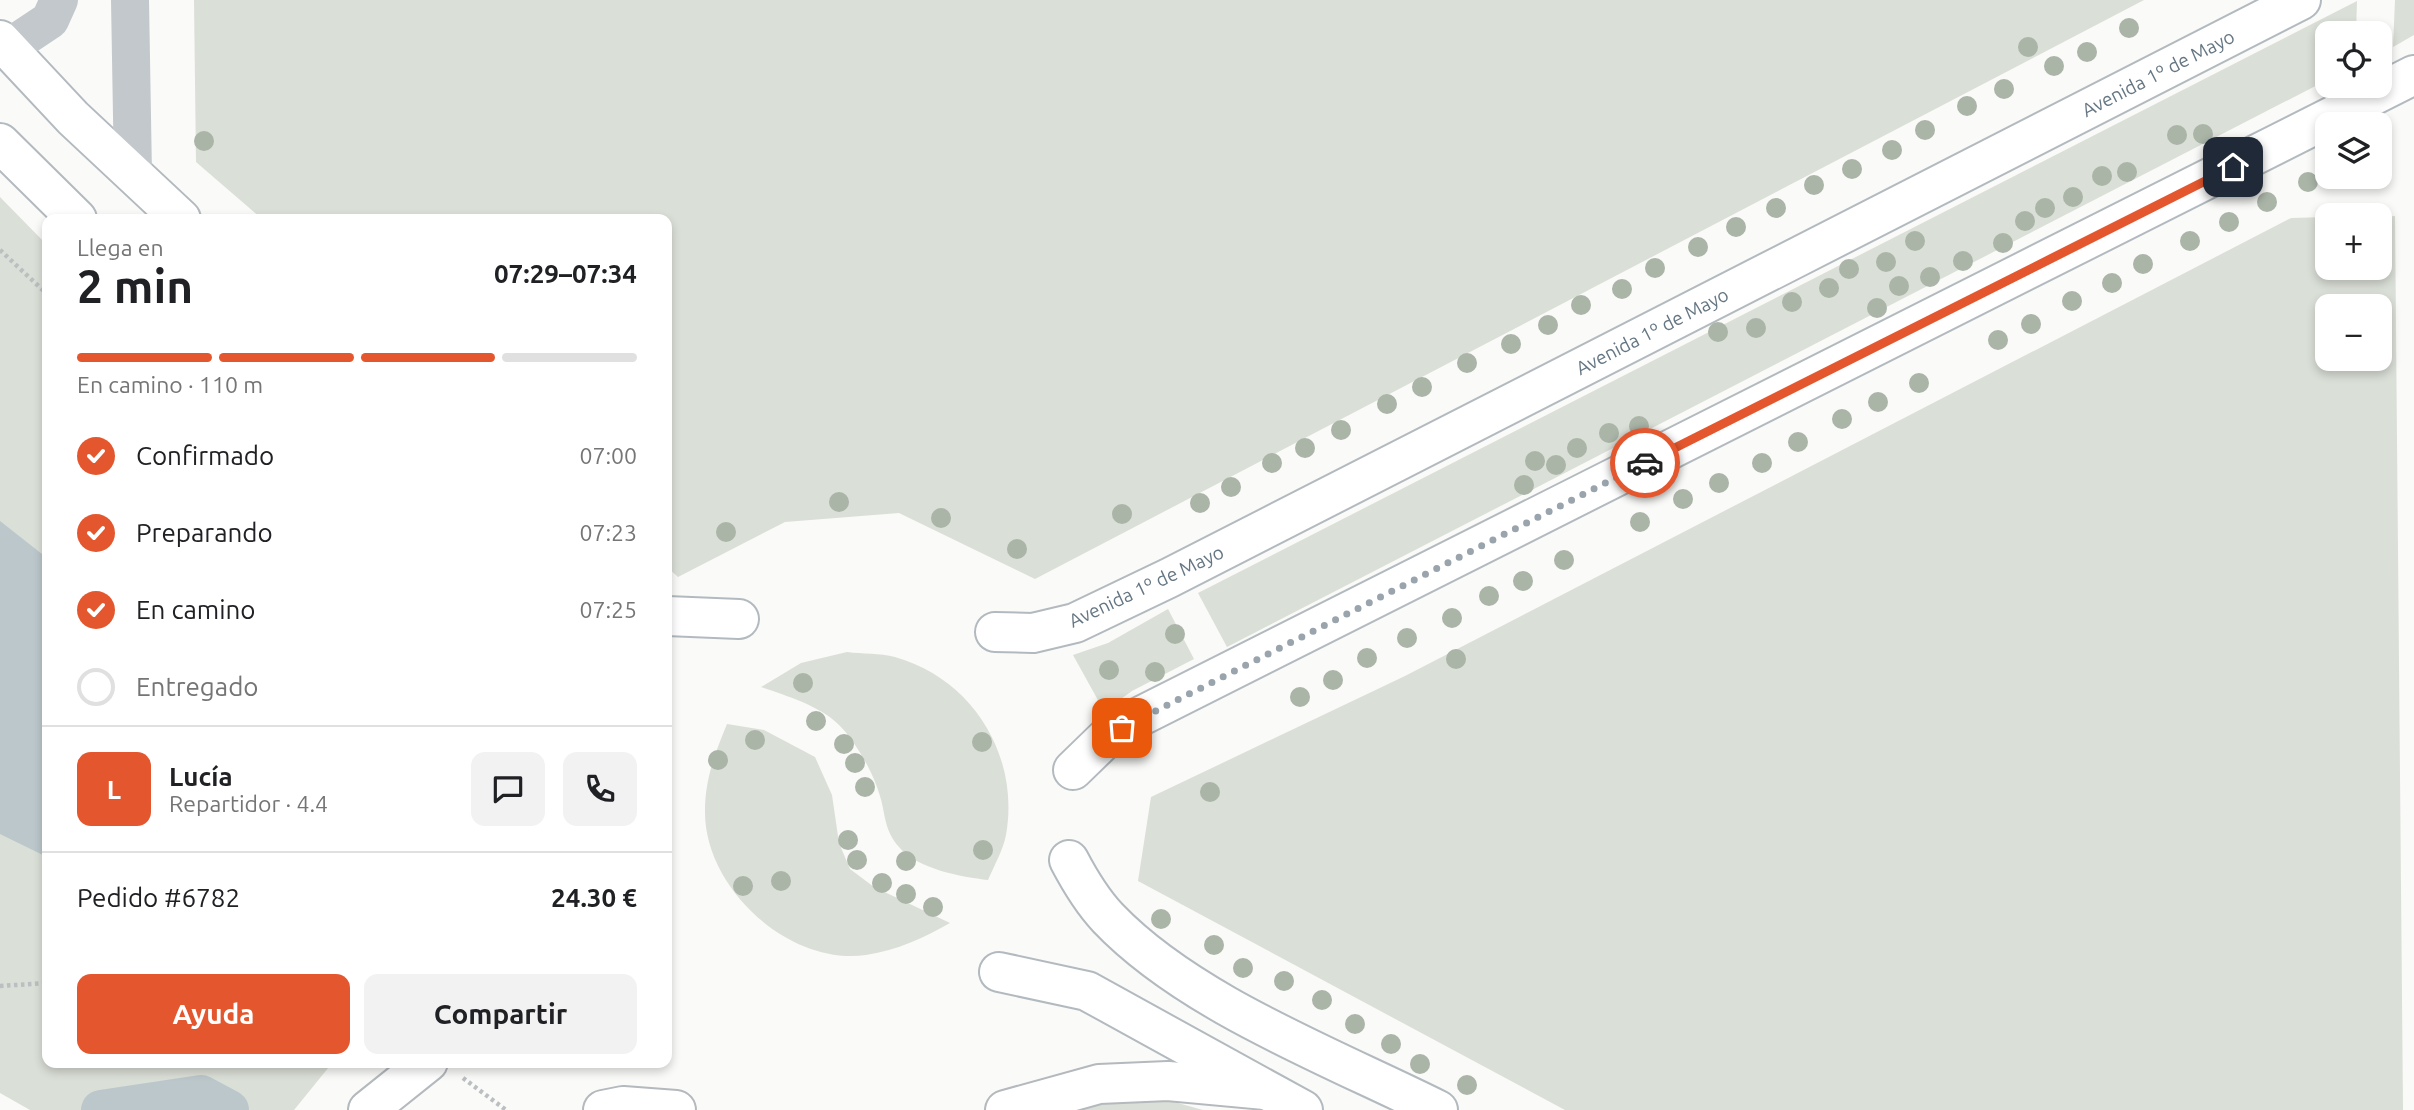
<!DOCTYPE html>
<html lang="es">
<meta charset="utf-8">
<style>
:root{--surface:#fff;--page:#f2f2f2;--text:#202124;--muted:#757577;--line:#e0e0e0;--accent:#e4572e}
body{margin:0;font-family:Ubuntu,sans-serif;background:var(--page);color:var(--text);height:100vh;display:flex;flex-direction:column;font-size:26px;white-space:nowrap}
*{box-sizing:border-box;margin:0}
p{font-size:23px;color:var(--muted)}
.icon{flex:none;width:38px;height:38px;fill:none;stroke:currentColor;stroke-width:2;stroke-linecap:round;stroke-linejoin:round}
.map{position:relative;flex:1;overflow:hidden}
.drawer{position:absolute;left:42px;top:214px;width:630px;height:854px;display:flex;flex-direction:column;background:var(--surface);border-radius:14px;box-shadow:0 4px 10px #0003}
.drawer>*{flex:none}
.controls{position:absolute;left:2315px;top:21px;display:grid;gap:14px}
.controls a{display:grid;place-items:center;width:77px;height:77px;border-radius:14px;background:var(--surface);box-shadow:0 4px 10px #0003;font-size:35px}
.pin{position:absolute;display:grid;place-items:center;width:60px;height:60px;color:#fff;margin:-30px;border-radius:14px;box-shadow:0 4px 10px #0006}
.courier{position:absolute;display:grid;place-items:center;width:70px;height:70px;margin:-35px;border:5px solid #e4572e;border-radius:50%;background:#fff;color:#222;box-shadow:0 2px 9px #0007}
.overview em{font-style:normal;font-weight:600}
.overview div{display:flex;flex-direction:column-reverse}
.overview{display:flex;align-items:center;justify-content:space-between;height:119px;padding:0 35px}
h1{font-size:46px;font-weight:600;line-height:52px}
.bar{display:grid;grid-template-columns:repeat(4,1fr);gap:10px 7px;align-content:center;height:84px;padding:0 35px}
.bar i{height:9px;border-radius:5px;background:var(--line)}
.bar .selected{background:var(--accent)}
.bar p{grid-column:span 4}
.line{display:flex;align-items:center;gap:18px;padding:0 35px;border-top:2px solid var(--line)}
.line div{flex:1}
.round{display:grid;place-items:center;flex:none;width:74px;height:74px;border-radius:14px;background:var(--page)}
ol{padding:0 35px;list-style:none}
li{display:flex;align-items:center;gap:21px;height:77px}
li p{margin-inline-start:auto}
li .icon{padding:7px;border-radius:50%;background:var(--accent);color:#fff;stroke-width:4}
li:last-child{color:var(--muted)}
li i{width:38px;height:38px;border:4px solid var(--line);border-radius:50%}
.cta{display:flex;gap:14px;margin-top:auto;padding:14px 35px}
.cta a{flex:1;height:80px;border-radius:14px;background:var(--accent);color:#fff;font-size:28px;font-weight:600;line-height:80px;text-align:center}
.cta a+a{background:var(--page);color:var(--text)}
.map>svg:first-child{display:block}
.green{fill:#dadfd7;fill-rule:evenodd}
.water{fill:#bbc7cb}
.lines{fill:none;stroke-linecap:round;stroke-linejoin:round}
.canal{stroke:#bbc7cb;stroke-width:40}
.secondary-casing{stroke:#b3babf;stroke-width:42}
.highway-casing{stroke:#b4b9bd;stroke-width:42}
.path{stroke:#bbbfc2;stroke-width:4.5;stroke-dasharray:3.5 3.5;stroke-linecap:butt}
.street{stroke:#c3c8cc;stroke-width:38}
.secondary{stroke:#fff;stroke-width:38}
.highway{stroke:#fff;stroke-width:38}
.tree{fill:#aab4a7}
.done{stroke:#99a4ac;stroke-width:7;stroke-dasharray:0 12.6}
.route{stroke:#e4572e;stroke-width:9}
.labels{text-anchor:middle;stroke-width:7;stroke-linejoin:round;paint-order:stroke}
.street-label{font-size:19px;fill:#657683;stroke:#fff}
</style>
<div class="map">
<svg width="2414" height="1110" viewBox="0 0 2414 1110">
<rect width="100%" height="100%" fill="#fafaf8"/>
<!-- green -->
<path class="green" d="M 194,0 L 2144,0 L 1035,579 L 899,513 L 785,522 L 678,577 L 667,567 L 667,219 L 262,219 L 196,162 Z
M 2395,0 L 2414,0 L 2414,35 L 2393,47 Z
M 2357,1 L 2356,33 L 2328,33 L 2327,80 L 1227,647 L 1198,593 Z
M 0,197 L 47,245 L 47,1062 L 333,1062 L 294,1110 L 30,1110 L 0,1093 Z
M 2395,216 L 2403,1110 L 1565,1110 L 1138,881 L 1151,797 L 1405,676 L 2291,218 L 2327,217 L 2328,268 L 2380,268 L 2380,217 ZM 2380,306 L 2380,359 L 2328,359 L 2328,306 Z
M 1168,609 L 1194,659 L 1132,691 L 1104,711 L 1073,655 L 1108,643 Z
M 847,652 C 862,654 880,653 895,657 C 973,679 1020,756 1006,835 C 1003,850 994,866 988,880 C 962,877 917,869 899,847 C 883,829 886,813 879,793 C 873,772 854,739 838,724 C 818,705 786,696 761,687 L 801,663 Z
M 727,724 L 764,730 L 815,757 L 832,795 L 839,843 L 850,869 L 874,887 L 950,923 C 923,938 898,950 866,955 C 789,966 704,888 705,811 C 705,779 715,753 727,724 Z
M 1167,1100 L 1203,1110 L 1072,1110 L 1091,1102 Z"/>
<!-- water -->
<path class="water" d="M 0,521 L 47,558 L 47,857 L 0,834 Z"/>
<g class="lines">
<!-- canal -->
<path class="canal" d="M 101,1110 L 201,1095 L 229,1110"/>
<defs>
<path id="secondary" d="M 0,40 L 73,118 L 181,219
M 0,143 L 77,219
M 667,616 L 739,619
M 995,632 L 1033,633 L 1075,623 L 1169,578 L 2301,0
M 1073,770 L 1106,738 L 1139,717 L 2414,75
M 1069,860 C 1080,881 1092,901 1108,918 C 1189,1003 1332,1057 1438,1110
M 999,972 L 1087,991 L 1303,1110"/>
<path id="highway" d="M 368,1110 L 428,1062
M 603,1110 L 623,1106 L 676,1110
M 1005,1110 L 1099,1084 L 1168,1081 L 1265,1090"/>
</defs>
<!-- secondary casing -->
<use href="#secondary" class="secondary-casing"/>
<!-- highway casing -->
<use href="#highway" class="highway-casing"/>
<!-- path -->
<path class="path" d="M 0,250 L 47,294
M 0,986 L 47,983
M 463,1078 L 506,1110"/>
<!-- street -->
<path class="street" d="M 130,0 L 133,174
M 8,48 L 50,20 L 59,0"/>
<!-- secondary -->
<use href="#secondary" class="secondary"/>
<!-- highway -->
<use href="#highway" class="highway"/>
</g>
<!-- trees -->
<g class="tree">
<circle cx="2129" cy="28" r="10"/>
<circle cx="2028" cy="47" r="10"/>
<circle cx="2087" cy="52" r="10"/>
<circle cx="2054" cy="66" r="10"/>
<circle cx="2004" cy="89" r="10"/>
<circle cx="1967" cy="106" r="10"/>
<circle cx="1925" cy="130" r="10"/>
<circle cx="2203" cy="134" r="10"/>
<circle cx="2177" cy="135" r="10"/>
<circle cx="204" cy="141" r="10"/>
<circle cx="1892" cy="150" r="10"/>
<circle cx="1852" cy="169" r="10"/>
<circle cx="2127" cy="172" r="10"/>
<circle cx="2102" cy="176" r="10"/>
<circle cx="2308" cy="182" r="10"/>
<circle cx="1814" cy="185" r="10"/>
<circle cx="2073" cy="197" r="10"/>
<circle cx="2267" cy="202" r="10"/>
<circle cx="1776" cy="208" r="10"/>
<circle cx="2045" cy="208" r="10"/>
<circle cx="2025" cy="221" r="10"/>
<circle cx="2229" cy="222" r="10"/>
<circle cx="1736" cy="227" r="10"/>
<circle cx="1915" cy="241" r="10"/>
<circle cx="2190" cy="241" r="10"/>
<circle cx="2003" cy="243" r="10"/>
<circle cx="1698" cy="247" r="10"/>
<circle cx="1963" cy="261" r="10"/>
<circle cx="1886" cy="262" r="10"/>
<circle cx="2143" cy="264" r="10"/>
<circle cx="1655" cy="268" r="10"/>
<circle cx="1849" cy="269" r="10"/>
<circle cx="1930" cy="277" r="10"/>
<circle cx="2112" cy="283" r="10"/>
<circle cx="1899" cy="286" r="10"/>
<circle cx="1829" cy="288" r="10"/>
<circle cx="1622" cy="289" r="10"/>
<circle cx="2072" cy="301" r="10"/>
<circle cx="1792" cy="302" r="10"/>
<circle cx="1581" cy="305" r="10"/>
<circle cx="1877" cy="308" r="10"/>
<circle cx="2031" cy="324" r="10"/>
<circle cx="1548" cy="325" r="10"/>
<circle cx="1756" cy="328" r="10"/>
<circle cx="1718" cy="332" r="10"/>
<circle cx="1998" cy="340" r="10"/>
<circle cx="1511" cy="344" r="10"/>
<circle cx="1467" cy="363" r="10"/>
<circle cx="1919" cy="383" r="10"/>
<circle cx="1422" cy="387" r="10"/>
<circle cx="1878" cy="402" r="10"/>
<circle cx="1387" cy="404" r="10"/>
<circle cx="1842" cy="419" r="10"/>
<circle cx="1639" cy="426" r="10"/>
<circle cx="1341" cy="430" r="10"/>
<circle cx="1609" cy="433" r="10"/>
<circle cx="1798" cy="442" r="10"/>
<circle cx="1305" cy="448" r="10"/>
<circle cx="1577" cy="448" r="10"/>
<circle cx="1535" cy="461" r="10"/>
<circle cx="1272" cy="463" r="10"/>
<circle cx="1762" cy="463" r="10"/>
<circle cx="1556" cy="465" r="10"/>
<circle cx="1719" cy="483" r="10"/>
<circle cx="1524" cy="485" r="10"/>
<circle cx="1231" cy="487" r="10"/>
<circle cx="1683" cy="499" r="10"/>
<circle cx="839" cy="502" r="10"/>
<circle cx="1200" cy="503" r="10"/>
<circle cx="1122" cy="514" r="10"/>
<circle cx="941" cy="518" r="10"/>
<circle cx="1640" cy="522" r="10"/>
<circle cx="726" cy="532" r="10"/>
<circle cx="1017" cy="549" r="10"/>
<circle cx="1564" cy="560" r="10"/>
<circle cx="1523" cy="581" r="10"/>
<circle cx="1489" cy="596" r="10"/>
<circle cx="1452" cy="618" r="10"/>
<circle cx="1175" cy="634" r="10"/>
<circle cx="1407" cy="638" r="10"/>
<circle cx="1367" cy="658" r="10"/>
<circle cx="1456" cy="659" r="10"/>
<circle cx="1109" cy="670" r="10"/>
<circle cx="1155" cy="672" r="10"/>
<circle cx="1333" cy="680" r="10"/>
<circle cx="803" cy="683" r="10"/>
<circle cx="1300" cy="697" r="10"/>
<circle cx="816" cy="721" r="10"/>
<circle cx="755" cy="740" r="10"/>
<circle cx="982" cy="742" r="10"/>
<circle cx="844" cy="744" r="10"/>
<circle cx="718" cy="760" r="10"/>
<circle cx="855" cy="763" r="10"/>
<circle cx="865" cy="787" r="10"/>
<circle cx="1210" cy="792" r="10"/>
<circle cx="848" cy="840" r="10"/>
<circle cx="983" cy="850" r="10"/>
<circle cx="857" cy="860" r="10"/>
<circle cx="906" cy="861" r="10"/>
<circle cx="781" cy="881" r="10"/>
<circle cx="882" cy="883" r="10"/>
<circle cx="743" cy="886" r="10"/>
<circle cx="906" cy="894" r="10"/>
<circle cx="933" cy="907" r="10"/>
<circle cx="1161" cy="919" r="10"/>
<circle cx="1214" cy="945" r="10"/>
<circle cx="1243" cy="968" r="10"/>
<circle cx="1284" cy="981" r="10"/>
<circle cx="1322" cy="1000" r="10"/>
<circle cx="1355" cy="1024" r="10"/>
<circle cx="1391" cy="1044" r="10"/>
<circle cx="1420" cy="1064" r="10"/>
<circle cx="1467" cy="1085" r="10"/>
</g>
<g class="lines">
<!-- done -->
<path class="done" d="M 1122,728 L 1645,463"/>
<!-- route -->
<path class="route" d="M 1645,463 L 2233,167"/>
</g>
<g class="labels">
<!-- street labels -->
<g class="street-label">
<text transform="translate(2158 73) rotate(-27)" y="7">Avenida 1º de Mayo</text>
<text transform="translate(1652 331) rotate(-27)" y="7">Avenida 1º de Mayo</text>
<text transform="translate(1146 586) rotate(-25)" y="7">Avenida 1º de Mayo</text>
</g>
</g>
</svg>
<div class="controls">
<a><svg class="icon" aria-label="locate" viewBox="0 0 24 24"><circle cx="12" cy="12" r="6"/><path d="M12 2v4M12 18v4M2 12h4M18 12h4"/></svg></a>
<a><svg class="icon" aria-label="layers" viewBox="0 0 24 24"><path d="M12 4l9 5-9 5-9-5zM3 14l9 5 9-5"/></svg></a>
<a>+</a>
<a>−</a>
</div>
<div class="pin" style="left:1122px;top:728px;background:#ea580c"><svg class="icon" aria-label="bag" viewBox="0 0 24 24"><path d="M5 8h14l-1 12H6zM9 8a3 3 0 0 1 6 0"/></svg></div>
<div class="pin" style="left:2233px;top:167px;background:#1f2937"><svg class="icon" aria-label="home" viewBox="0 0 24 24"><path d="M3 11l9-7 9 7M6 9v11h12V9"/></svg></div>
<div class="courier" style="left:1645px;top:463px"><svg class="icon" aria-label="car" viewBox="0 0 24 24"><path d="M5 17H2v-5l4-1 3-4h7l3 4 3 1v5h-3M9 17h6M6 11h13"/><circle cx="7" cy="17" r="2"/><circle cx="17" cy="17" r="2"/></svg></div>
<section class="drawer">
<div class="overview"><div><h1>2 min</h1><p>Llega en</p></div><em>07:29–07:34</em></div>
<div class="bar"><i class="selected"></i><i class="selected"></i><i class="selected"></i><i></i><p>En camino · 110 m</p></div>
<ol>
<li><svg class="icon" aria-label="check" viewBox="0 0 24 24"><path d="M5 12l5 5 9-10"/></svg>Confirmado<p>07:00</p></li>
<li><svg class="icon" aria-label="check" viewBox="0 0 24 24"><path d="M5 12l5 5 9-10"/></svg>Preparando<p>07:23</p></li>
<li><svg class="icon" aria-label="check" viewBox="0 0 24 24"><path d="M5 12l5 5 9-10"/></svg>En camino<p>07:25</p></li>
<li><i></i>Entregado</li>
</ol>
<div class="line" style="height:126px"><b class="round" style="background:var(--accent);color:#fff">L</b><div><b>Lucía</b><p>Repartidor · 4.4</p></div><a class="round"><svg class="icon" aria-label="chat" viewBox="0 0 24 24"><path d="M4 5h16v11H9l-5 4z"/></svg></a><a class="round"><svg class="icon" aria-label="phone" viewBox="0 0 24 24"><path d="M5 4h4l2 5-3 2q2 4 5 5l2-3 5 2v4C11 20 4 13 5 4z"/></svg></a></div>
<div class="line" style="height:91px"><div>Pedido #6782</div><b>24.30 €</b></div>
<div class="cta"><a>Ayuda</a><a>Compartir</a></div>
</section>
</div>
